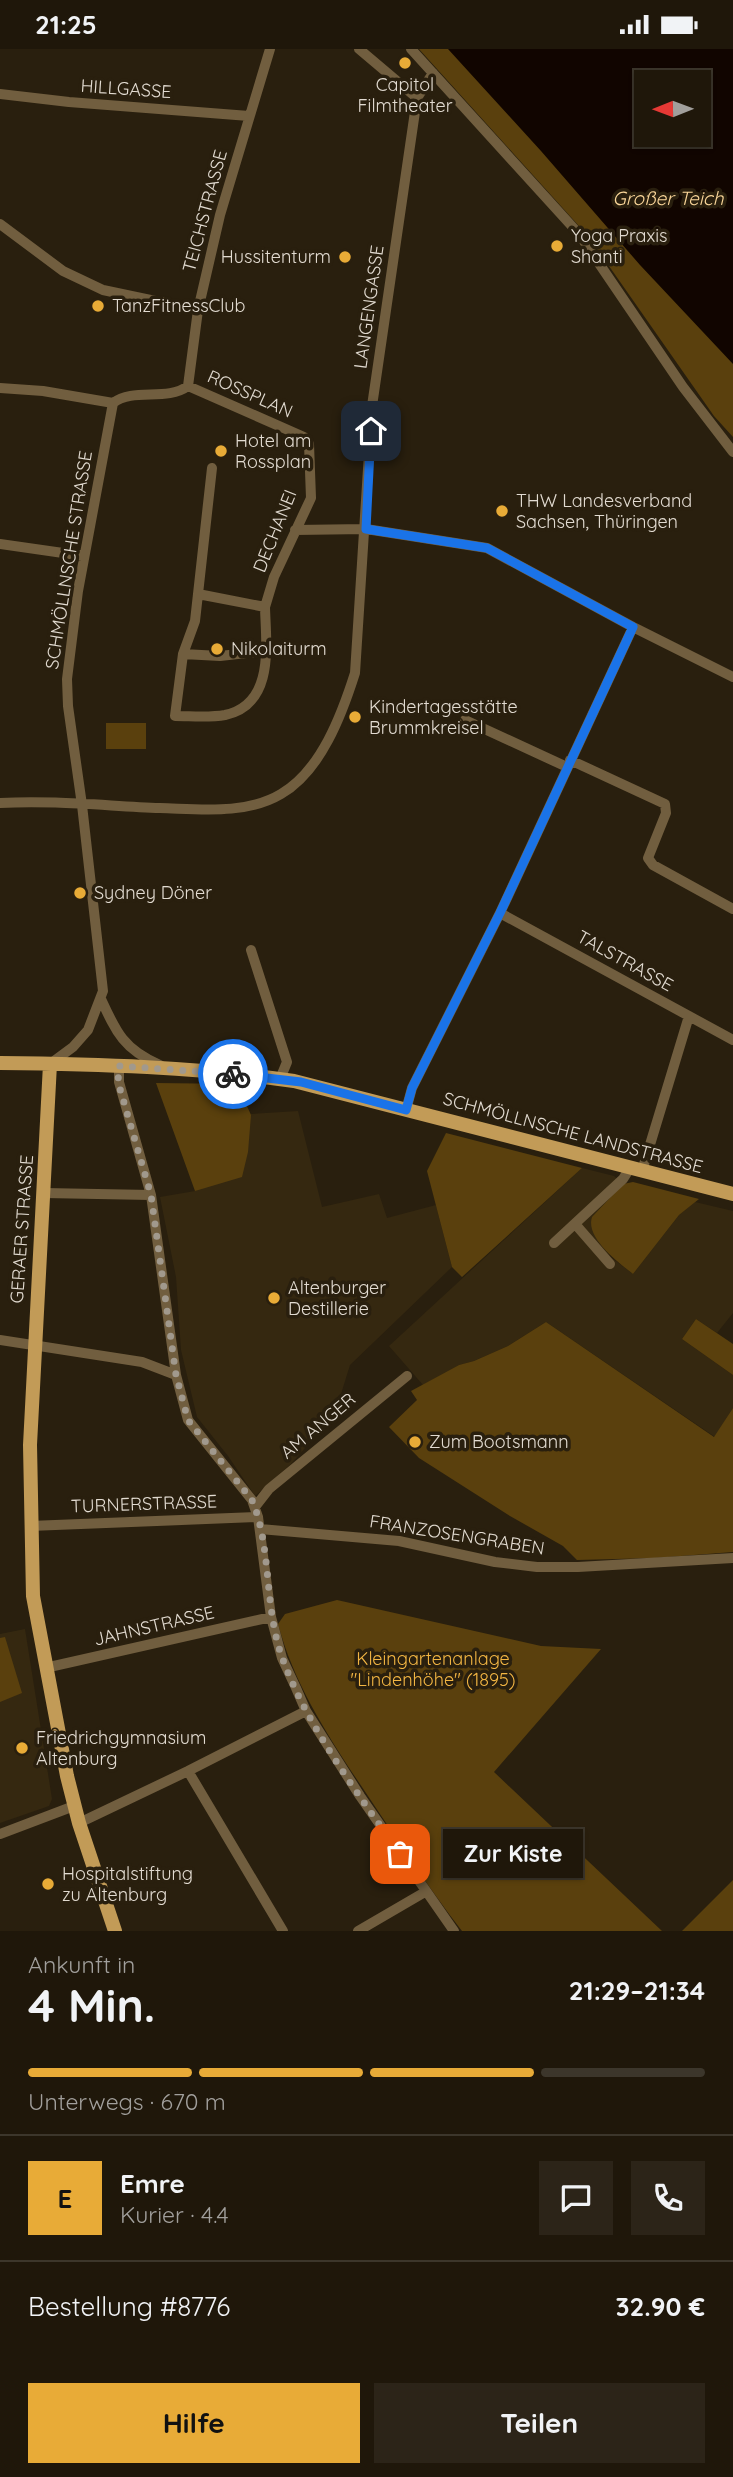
<!DOCTYPE html>
<html lang="de">
<meta charset="utf-8">
<style>
:root{--surface:#1f170a;--page:#2c2418;--text:#f1f3f6;--muted:#a19f9c;--line:#3c362b;--accent:#e8ab37}
body{margin:0;font-family:Quicksand,sans-serif;background:var(--page);color:var(--text);height:100vh;display:flex;flex-direction:column;font-size:26px;white-space:nowrap}
*{box-sizing:border-box;margin:0}
p{font-size:23px;color:var(--muted)}
.icon{flex:none;width:38px;height:38px;fill:none;stroke:currentColor;stroke-width:2;stroke-linecap:round;stroke-linejoin:round}
.map{position:relative;height:1882px;overflow:hidden}
.panel{display:flex;flex-direction:column;background:var(--surface);flex:1}
.panel>*{flex:none}
.needle{width:46px;rotate:269deg}
.tools{position:absolute;left:634px;top:21px;display:grid;gap:14px}
.tools a{display:grid;place-items:center;width:77px;height:77px;border-radius:0px;background:var(--surface);box-shadow:0 2px 5px #0004,0 0 0 2px var(--line);font-size:35px}
.pin{position:absolute;display:grid;place-items:center;width:60px;height:60px;color:#fff;margin:-30px;border-radius:14px;box-shadow:0 4px 10px #0006}
.courier{position:absolute;display:grid;place-items:center;width:70px;height:70px;margin:-35px;border:5px solid #1a73e8;border-radius:50%;background:#fff;color:#222;box-shadow:0 2px 9px #0007}
.bubble{position:absolute;height:49px;border-radius:0px;background:var(--surface);box-shadow:0 2px 5px #0004,0 0 0 2px var(--line);font-size:23px;font-weight:800;line-height:49px;text-align:center}
.head em{font-style:normal;font-weight:800}
.head div{display:flex;flex-direction:column-reverse}
.head{display:flex;align-items:center;justify-content:space-between;height:119px;padding:0 28px}
h1{font-size:46px;font-weight:800;line-height:52px}
.bar{display:grid;grid-template-columns:repeat(4,1fr);gap:10px 7px;align-content:center;height:84px;padding:0 28px}
.bar i{height:9px;border-radius:5px;background:var(--line)}
.bar .on{background:var(--accent)}
.bar p{grid-column:span 4}
.line{display:flex;align-items:center;gap:18px;padding:0 28px;border-top:2px solid var(--line)}
.line div{flex:1}
.round{display:grid;place-items:center;flex:none;width:74px;height:74px;border-radius:0px;background:var(--page)}
.primary-button{display:flex;gap:14px;margin-top:auto;padding:14px 28px}
.primary-button a{flex:1;height:80px;border-radius:0px;background:var(--accent);color:#111;font-size:28px;font-weight:800;line-height:80px;text-align:center}
.primary-button a+a{background:var(--page);color:var(--text)}
.status{display:flex;justify-content:space-between;align-items:center;height:49px;padding:0 35px;background:var(--surface);direction:ltr}
.status svg{height:19px;fill:currentColor}
.map>svg:first-child{display:block}
.built{fill:#352810}
.green{fill:#5a400d;fill-rule:evenodd}
.water{fill:#110500;fill-rule:evenodd}
.lines{fill:none;stroke-linecap:round;stroke-linejoin:round}
.minor{stroke:#715e3f;stroke-width:10}
.major{stroke:#c29b57;stroke-width:14}
.done{stroke:#a1998d;stroke-width:7;stroke-dasharray:0 12.6}
.route{stroke:#1a73e8;stroke-width:9}
.poi-dot{fill:#e8ab37;stroke:#291f0e;stroke-width:2.5}
.labels{text-anchor:middle;stroke-width:7;stroke-linejoin:round;paint-order:stroke}
.poi-label{font-size:18px;fill:#e2dbd1;stroke:#291f0e;text-anchor:start}
.street-label{font-size:18px;fill:#e2dbd1;stroke:#291f0e}
.park-label{font-size:18px;fill:#f3b643;stroke:#291f0e}
.water-label{font-size:19px;font-style:italic;fill:#fbd79a;stroke:#291f0e}
</style>
<div class="status"><b>21:25</b><svg viewBox="0 0 49 12"><path d="M0 12V9h3v3zM5 12V6h3v6zM10 12V3h3v9zM15 12V0h3v12zM26 1h20v11H26zM47 4h2v5h-2z"/></svg></div>
<div class="map">
<svg width="733" height="1882" viewBox="0 0 733 1882">
<rect width="100%" height="100%" fill="#291f0e"/>
<!-- built -->
<path class="built" d="M 298,1062 L 322,1158 L 379,1145 L 387,1169 L 436,1156 L 452,1218 L 350,1316 L 341,1345 L 325,1376 L 291,1415 L 255,1447 L 228,1407 L 197,1368 L 181,1301 L 176,1228 L 160,1148 L 195,1142 L 251,1065 Z
M 582,1119 L 614,1127 L 623,1135 L 595,1187 L 611,1208 L 633,1225 L 679,1166 L 695,1153 L 733,1162 L 733,1264 L 717,1284 L 696,1270 L 682,1290 L 733,1326 L 733,1359 L 715,1388 L 546,1273 L 508,1297 L 474,1312 L 459,1316 L 423,1336 L 389,1297 Z
M 25,1580 L 52,1750 L 49,1757 L 0,1774 L 0,1585 Z"/>
<!-- green -->
<path class="green" d="M 419,0 L 733,0 L 733,388 L 714,367 L 588,187 ZM 646,33 L 698,33 L 698,86 L 646,86 Z
M 106,674 L 146,674 L 146,700 L 106,700 Z
M 156,1034 L 237,1035 L 251,1066 L 248,1103 L 242,1128 L 195,1142 Z
M 446,1084 L 582,1119 L 462,1228 L 452,1218 L 427,1122 Z
M 633,1133 L 699,1150 L 679,1166 L 633,1225 C 619,1214 585,1189 592,1168 L 623,1135 Z
M 696,1270 L 733,1295 L 733,1326 L 682,1290 Z
M 546,1273 L 714,1388 L 733,1359 L 733,1503 L 655,1509 L 577,1511 L 563,1497 L 510,1467 L 419,1409 L 389,1378 L 417,1351 L 411,1342 L 459,1316 L 474,1312 L 508,1297 Z
M 337,1551 L 541,1597 L 601,1600 L 494,1723 L 662,1882 L 462,1882 C 431,1842 404,1801 376,1759 C 338,1702 296,1643 278,1575 L 285,1565 Z
M 5,1588 L 22,1644 L 0,1653 L 0,1589 Z
M 733,1831 L 733,1882 L 682,1882 Z"/>
<!-- water -->
<path class="water" d="M 448,0 L 733,0 L 733,315 L 640,216 L 541,102 ZM 646,33 L 698,33 L 698,86 L 646,86 Z"/>
<g class="lines">
<!-- minor -->
<path class="minor" d="M 359,0 L 417,49
M 411,0 L 579,185 L 683,338 L 733,403
M 0,45 L 69,53 L 249,67
M 0,175 L 63,222 L 103,241 L 198,261
M 188,337 L 198,261 L 220,166 L 270,0
M 188,337 L 304,388 L 309,395 L 311,449 L 274,528 L 265,558
M 0,339 L 43,342 L 113,354
M 113,354 C 134,338 166,353 188,337
M 295,481 L 366,480 L 487,499 L 633,578 L 733,628
M 0,495 L 84,507
M 198,545 L 265,558 C 266,596 275,655 225,666 C 209,669 191,667 175,667 L 183,605 L 195,572 Z
M 198,545 L 212,419
M 183,605 L 220,607 L 266,602
M 465,671 L 567,718
M 570,711 L 665,755 L 666,764 L 648,809 L 653,816 L 733,860
M 0,754 C 53,751 107,757 160,759 C 199,760 246,766 281,745 C 321,722 342,665 355,624 L 372,357 L 417,49 L 433,24
M 500,864 L 733,991
M 251,901 L 287,1013 L 280,1030
M 101,950 C 116,983 124,1001 160,1016
M 50,1015 L 73,998 L 88,981 L 103,942 L 82,756 L 68,657 L 67,630 L 78,542 L 113,354
M 119,1017 L 119,1033 L 151,1146 L 176,1326 L 188,1371 L 252,1451 L 258,1468 L 271,1568 L 282,1609 L 296,1639 L 306,1662 L 360,1747 L 454,1882
M 406,1061 L 412,1039 L 500,864 L 633,578
M 642,1122 L 689,967
M 44,1144 L 151,1146
M 576,1176 L 610,1215
M 554,1194 L 623,1130 L 630,1119
M 0,1291 L 142,1313 L 176,1326
M 255,1458 L 269,1440 L 407,1327
M 30,1477 L 258,1468
M 260,1480 L 399,1492 L 495,1513 L 537,1518 L 578,1518 L 733,1509
M 45,1619 L 271,1568
M 188,1722 L 283,1882
M 79,1774 L 188,1722 L 306,1662
M 0,1785 L 74,1757
M 358,1882 L 425,1843"/>
<!-- major -->
<path class="major" d="M 0,1014 C 98,1015 197,1018 294,1032 L 733,1145
M 50,1015 L 30,1396 L 33,1547 L 67,1727 L 79,1774 L 115,1882"/>
</g>
<g class="lines">
<!-- done -->
<path class="done" d="M 233,1025 L 119,1017 L 118,1033 L 151,1146 L 176,1326 L 188,1371 L 252,1451 C 272,1499 264,1558 282,1608 C 306,1676 359,1746 400,1805"/>
<!-- route -->
<path class="route" d="M 233,1025 L 301,1033 L 406,1061 L 412,1039 L 500,864 L 633,578 L 487,499 L 366,480 L 371,382"/>
</g>
<!-- markers -->
<g class="poi-dot">
<circle cx="405" cy="14" r="7"/>
<circle cx="557" cy="197" r="7"/>
<circle cx="345" cy="208" r="7"/>
<circle cx="98" cy="257" r="7"/>
<circle cx="221" cy="402" r="7"/>
<circle cx="502" cy="462" r="7"/>
<circle cx="217" cy="600" r="7"/>
<circle cx="355" cy="668" r="7"/>
<circle cx="80" cy="844" r="7"/>
<circle cx="274" cy="1249" r="7"/>
<circle cx="415" cy="1393" r="7"/>
<circle cx="22" cy="1699" r="7"/>
<circle cx="48" cy="1835" r="7"/>
</g>
<g class="labels">
<!-- poi labels -->
<g class="poi-label">
<text x="405" y="42" text-anchor="middle">Capitol<tspan x="405" dy="21">Filmtheater</tspan></text>
<text x="571" y="193">Yoga Praxis<tspan x="571" dy="21">Shanti</tspan></text>
<text x="331" y="214" text-anchor="end">Hussitenturm</text>
<text x="112" y="263">TanzFitnessClub</text>
<text x="235" y="398">Hotel am<tspan x="235" dy="21">Rossplan</tspan></text>
<text x="516" y="458">THW Landesverband<tspan x="516" dy="21">Sachsen, Thüringen</tspan></text>
<text x="231" y="606">Nikolaiturm</text>
<text x="369" y="664">Kindertagesstätte<tspan x="369" dy="21">Brummkreisel</tspan></text>
<text x="94" y="850">Sydney Döner</text>
<text x="288" y="1245">Altenburger<tspan x="288" dy="21">Destillerie</tspan></text>
<text x="429" y="1399">Zum Bootsmann</text>
<text x="36" y="1695">Friedrichgymnasium<tspan x="36" dy="21">Altenburg</tspan></text>
<text x="62" y="1831">Hospitalstiftung<tspan x="62" dy="21">zu Altenburg</tspan></text>
</g>
<!-- street labels -->
<g class="street-label">
<text transform="translate(126 40) rotate(4)" y="6">HILLGASSE</text>
<text transform="translate(205 162) rotate(-75)" y="6">TEICHSTRASSE</text>
<text transform="translate(369 258) rotate(-82)" y="6">LANGENGASSE</text>
<text transform="translate(250 345) rotate(24)" y="6">ROSSPLAN</text>
<text transform="translate(275 482) rotate(-68)" y="6">DECHANEI</text>
<text transform="translate(69 511) rotate(-81)" y="6">SCHMÖLLNSCHE STRASSE</text>
<text transform="translate(625 912) rotate(29)" y="6">TALSTRASSE</text>
<text transform="translate(573 1084) rotate(15)" y="6">SCHMÖLLNSCHE LANDSTRASSE</text>
<text transform="translate(22 1180) rotate(-86)" y="6">GERAER STRASSE</text>
<text transform="translate(318 1377) rotate(-40)" y="6">AM ANGER</text>
<text transform="translate(144 1455) rotate(-2)" y="6">TURNERSTRASSE</text>
<text transform="translate(457 1486) rotate(9)" y="6">FRANZOSENGRABEN</text>
<text transform="translate(154 1577) rotate(-13)" y="6">JAHNSTRASSE</text>
</g>
<!-- park labels -->
<g class="park-label">
<text x="433" y="1616">Kleingartenanlage<tspan x="433" dy="21">"Lindenhöhe" (1895)</tspan></text>
</g>
<!-- water labels -->
<g class="water-label">
<text x="668" y="156">Großer Teich</text>
</g>
</g>
</svg>
<div class="tools">
<a><svg class="needle" viewBox="-14 -14 28 28"><path d="M0-13l5 13h-10z" fill="#e53935"/><path d="M0 13l5-13h-10z" fill="#a19f9c"/></svg></a>
</div>
<div class="pin" style="left:400px;top:1805px;background:#ea580c"><svg class="icon" aria-label="bag" viewBox="0 0 24 24"><path d="M5 8h14l-1 12H6zM9 8a3 3 0 0 1 6 0"/></svg></div>
<div class="pin" style="left:371px;top:382px;background:#1f2937"><svg class="icon" aria-label="home" viewBox="0 0 24 24"><path d="M3 11l9-7 9 7M6 9v11h12V9"/></svg></div>
<div class="courier" style="left:233px;top:1025px"><svg class="icon" aria-label="bike" viewBox="0 0 24 24"><circle cx="6" cy="16" r="4"/><circle cx="18" cy="16" r="4"/><path d="M6 16l4-8h5l3 8M10 8l3 8H6M13 5h3"/></svg></div>
<div class="bubble" style="left:443px;top:1780px;width:140px">Zur Kiste</div>
</div>
<section class="panel">
<div class="head"><div><h1>4 Min.</h1><p>Ankunft in</p></div><em>21:29–21:34</em></div>
<div class="bar"><i class="on"></i><i class="on"></i><i class="on"></i><i></i><p>Unterwegs · 670 m</p></div>
<div class="line" style="height:126px"><b class="round" style="background:var(--accent);color:#111">E</b><div><b>Emre</b><p>Kurier · 4.4</p></div><a class="round"><svg class="icon" aria-label="chat" viewBox="0 0 24 24"><path d="M4 5h16v11H9l-5 4z"/></svg></a><a class="round"><svg class="icon" aria-label="phone" viewBox="0 0 24 24"><path d="M5 4h4l2 5-3 2q2 4 5 5l2-3 5 2v4C11 20 4 13 5 4z"/></svg></a></div>
<div class="line" style="height:91px"><div>Bestellung #8776</div><b>32.90 €</b></div>
<div class="primary-button"><a>Hilfe</a><a>Teilen</a></div>
</section>
